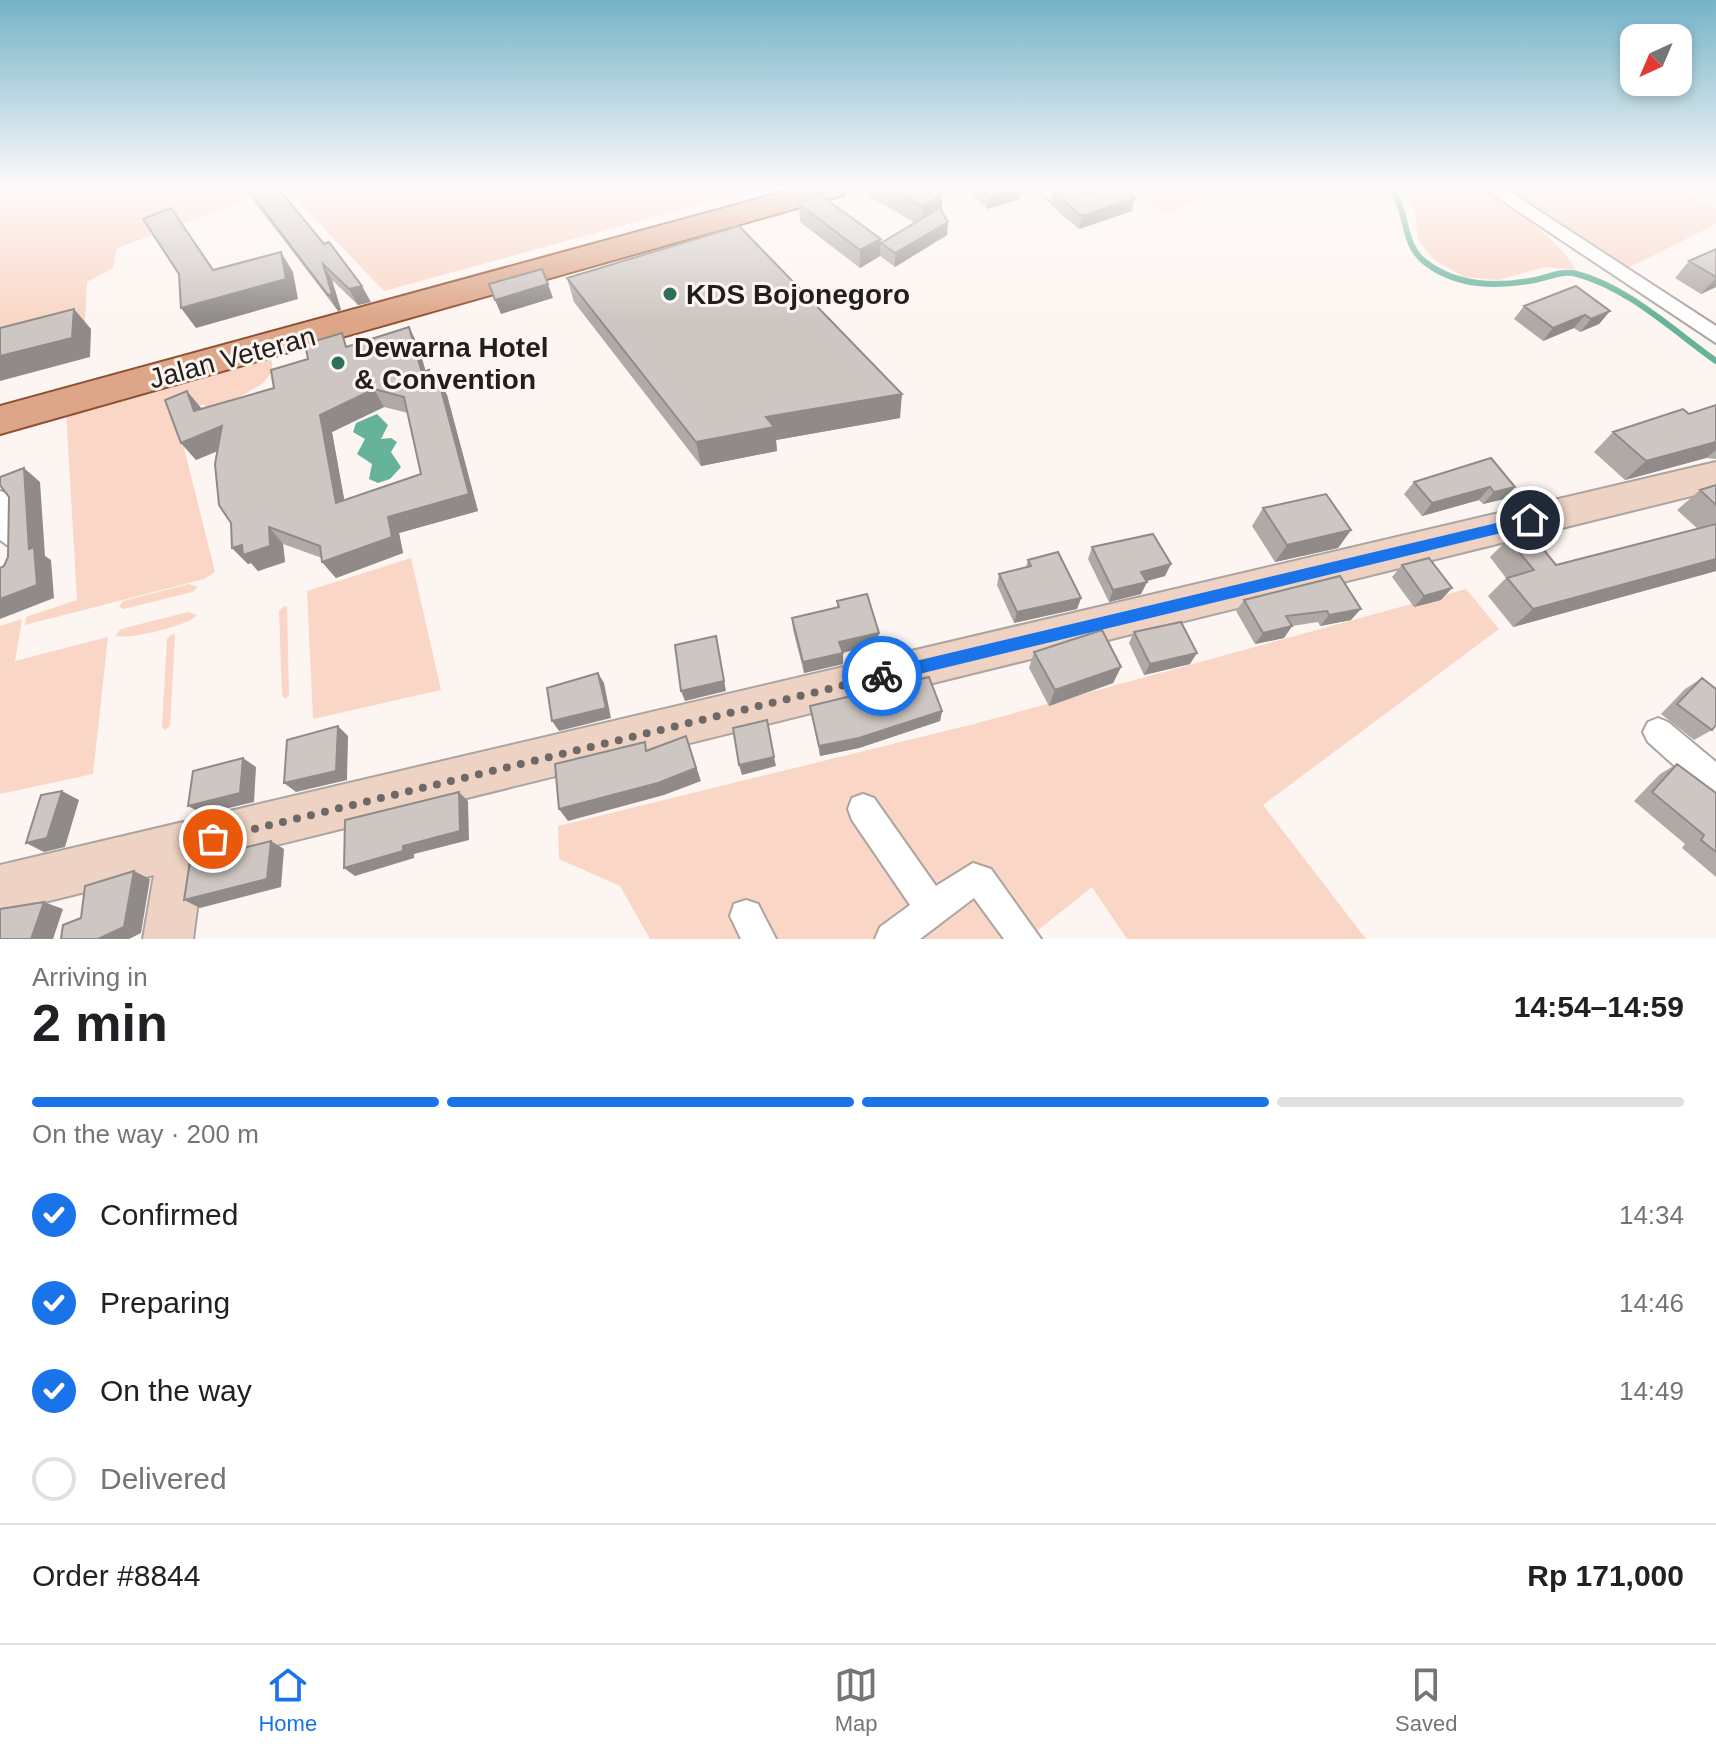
<!DOCTYPE html>
<meta charset="utf-8">
<style>
:root{--surface:#fff;--page:#f2f2f2;--text:#202124;--muted:#757577;--line:#e0e0e0;--accent:#1a73e8}
body{margin:0;font-family:Arial,sans-serif;background:var(--page);color:var(--text);height:100vh;display:flex;flex-direction:column;font-size:30px;white-space:nowrap}
*{box-sizing:border-box;margin:0}
p{font-size:26px;color:var(--muted)}
.icon{flex:none;width:44px;height:44px;fill:none;stroke:currentColor;stroke-width:2;stroke-linecap:round;stroke-linejoin:round}
.map{position:relative;height:939px;overflow:hidden}
.details{display:flex;flex-direction:column;background:var(--surface);flex:1}
.details>*{flex:none}
.needle{width:52px;rotate:224deg}
.tools{position:absolute;left:1620px;top:24px;display:grid;gap:16px}
.tools a{display:grid;place-items:center;width:72px;height:72px;border-radius:16px;background:var(--surface);box-shadow:0 4px 12px #0003;font-size:40px}
.pin{position:absolute;display:grid;place-items:center;width:68px;height:68px;color:#fff;margin:-34px;border:4px solid #fff;border-radius:50%;box-shadow:0 2px 8px #0007}
.courier{position:absolute;display:grid;place-items:center;width:80px;height:80px;margin:-40px;border:6px solid #1a73e8;border-radius:50%;background:#fff;color:#222;box-shadow:0 2px 10px #0007}
.head em{font-style:normal;font-weight:700}
.head div{display:flex;flex-direction:column-reverse}
.head{display:flex;align-items:center;justify-content:space-between;height:136px;padding:0 32px}
h1{font-size:52px;font-weight:700;line-height:60px}
.bar{display:grid;grid-template-columns:repeat(4,1fr);gap:12px 8px;align-content:center;height:96px;padding:0 32px}
.bar i{height:10px;border-radius:6px;background:var(--line)}
.bar .active{background:var(--accent)}
.bar p{grid-column:span 4}
.line{display:flex;align-items:center;gap:20px;padding:0 32px;border-top:2px solid var(--line)}
.line div{flex:1}
ol{padding:0 32px;list-style:none}
li{display:flex;align-items:center;gap:24px;height:88px}
li p{margin-inline-start:auto}
li .icon{padding:8px;border-radius:50%;background:var(--accent);color:#fff;stroke-width:4}
li:last-child{color:var(--muted)}
li i{width:44px;height:44px;border:4px solid var(--line);border-radius:50%}
.dock{display:flex;justify-content:space-around;align-items:center;height:112px;border-top:2px solid var(--line);background:var(--surface);font-size:22px;color:var(--muted)}
.dock a{display:grid;justify-items:center;gap:4px}
.dock .active{color:var(--accent)}
.map>svg:first-child{display:block}
.green{fill:#f9d6c6}
.water{fill:#66b29b}
.lines{fill:none;stroke-linecap:round;stroke-linejoin:round}
.stream{stroke:#66b29b;stroke-width:6}
.street-casing{stroke:#aca4a1;stroke-width:4}
.secondary-casing{stroke:#aca4a1;stroke-width:4}
.primary-casing{stroke:#8d5030;stroke-width:4}
.street{fill:#fff;fill-rule:evenodd}
.secondary{fill:#eed3c4;fill-rule:evenodd}
.primary{fill:#dda689;fill-rule:evenodd}
.wall{fill:#b0aaa7;fill-rule:evenodd}
.shaded-wall{fill:#908b88}
.building{fill:#cdc6c2;stroke:#908b88;stroke-width:2;fill-rule:evenodd}
.route{fill:#1a73e8}
.done{stroke:#6e6967;stroke-width:8;stroke-dasharray:0 14.4}
.poi-dot{fill:#2e6e5c;stroke:#fdf5f1;stroke-width:3}
.labels{text-anchor:middle;stroke-width:6;stroke-linejoin:round;paint-order:stroke}
.poi-label{font-size:28px;font-weight:bold;fill:#211e1d;stroke:#fdf5f1;text-anchor:start}
.street-label{font-size:28px;fill:#211e1d;stroke:#fdf5f1}
</style>
<div class="map">
<svg width="1716" height="939" viewBox="0 0 1716 939">
<rect width="100%" height="100%" fill="#fdf5f1"/>
<!-- green -->
<path class="green" d="M 0,188 L 281,188 L 117,248 L 113,268 L 87,282 L 85,322 L 0,344 Z
M 285,188 L 759,188 L 384,291 Z
M 1132,188 L 1230,188 L 1163,214 Z
M 1479,188 C 1514,212 1554,233 1576,270 L 1545,267 L 1498,280 L 1464,277 L 1434,260 L 1418,239 L 1415,214 L 1406,189 Z
M 1505,188 L 1677,188 L 1716,208 L 1716,224 L 1626,269 Z
M 272,351 L 272,372 L 262,384 L 209,414 L 204,404 L 176,416 L 215,572 L 204,579 L 25,625 L 26,617 L 77,600 L 66,410 Z
M 411,558 L 441,690 L 313,719 L 307,591 Z
M 189,584 L 198,587 L 192,592 L 124,609 L 119,607 L 123,601 Z
M 1466,589 L 1499,629 L 1263,805 L 1366,939 L 1127,939 L 1092,887 L 1027,939 L 650,939 L 620,886 L 559,859 L 558,826 L 974,724 Z
M 284,606 L 287,607 L 289,695 L 285,699 L 282,695 L 279,611 Z
M 188,612 L 197,615 C 191,625 128,640 115,636 L 121,629 Z
M 22,619 L 15,661 L 108,637 L 93,774 L 0,794 L 0,626 Z
M 172,634 L 175,635 L 170,726 L 165,730 L 162,727 L 167,639 Z"/>
<!-- water -->
<path class="water" d="M 377,414 L 388,425 L 381,439 L 391,438 L 397,442 L 391,452 L 401,467 L 390,479 L 378,483 L 369,479 L 372,464 L 357,454 L 365,439 L 353,432 L 356,423 Z"/>
<g class="lines">
<!-- stream -->
<path class="stream" d="M 1389,188 C 1410,210 1400,243 1425,262 C 1457,287 1497,287 1535,280 C 1550,277 1561,270 1577,274 C 1627,287 1674,331 1716,361"/>
<defs>
<path id="street" d="M 1034,188 L 1054,188 L 1066,199 L 1057,205 Z
M 1483,188 L 1504,188 L 1716,326 L 1716,343 Z
M 0,491 L 9,494 L 23,511 L 24,537 L 20,544 L 11,548 L 0,540 Z
M 1658,718 L 1668,722 L 1716,762 L 1716,797 L 1705,793 L 1648,742 L 1643,732 L 1648,722 Z
M 863,794 L 874,798 L 936,886 L 973,863 L 991,869 L 1041,939 L 1004,939 L 974,898 L 920,939 L 875,939 L 880,927 L 910,905 L 852,820 L 848,809 L 852,798 Z
M 746,900 L 758,904 L 776,939 L 741,939 L 730,916 L 734,904 Z"/>
<path id="secondary" d="M 1716,462 L 1716,490 L 203,863 L 193,939 L 143,939 L 154,875 L 0,913 L 0,865 Z"/>
<path id="primary" d="M 798,188 L 847,188 L 843,195 L 0,434 L 0,406 Z"/>
</defs>
<!-- street casing -->
<use href="#street" class="street-casing"/>
<!-- secondary casing -->
<use href="#secondary" class="secondary-casing"/>
<!-- primary casing -->
<use href="#primary" class="primary-casing"/>
<!-- street -->
<use href="#street" class="street"/>
<!-- secondary -->
<use href="#secondary" class="secondary"/>
<!-- primary -->
<use href="#primary" class="primary"/>
</g>
<!-- wall -->
<path class="wall" d="M 247,188 L 371,302 L 358,305 L 332,280 L 341,310 L 338,311 L 254,201 Z
M 867,188 L 934,188 L 943,193 L 941,211 L 947,235 L 895,267 L 880,256 L 860,268 L 800,222 L 799,204 L 881,243 L 915,223 L 867,195 Z
M 967,188 L 1021,188 L 1020,199 L 987,209 Z
M 1053,192 L 1061,194 L 1085,195 L 1132,211 L 1079,229 L 1051,205 Z
M 1716,249 L 1716,287 L 1701,294 L 1675,278 L 1689,261 Z
M 567,278 L 900,418 L 776,440 L 777,451 L 701,466 L 574,302 Z
M 1524,306 L 1610,311 L 1599,324 L 1580,332 L 1574,328 L 1543,341 L 1514,319 Z
M 418,345 L 426,372 L 429,370 L 434,379 L 447,395 L 478,511 L 399,533 L 403,553 L 336,578 L 322,562 L 322,558 L 283,544 L 285,562 L 258,571 L 251,563 L 248,564 L 232,548 L 231,523 L 218,451 L 196,460 L 181,443 L 202,409 L 274,388 L 350,346 ZM 384,407 L 408,413 L 421,474 L 344,500 L 332,432 Z
M 1716,405 L 1716,459 L 1706,458 L 1625,480 L 1594,452 L 1613,432 L 1689,414 Z
M 1414,482 L 1515,487 L 1504,499 L 1483,504 L 1479,500 L 1422,516 L 1404,494 Z
M 1716,485 L 1716,571 L 1513,627 L 1488,596 L 1506,578 L 1490,557 L 1508,539 L 1556,565 L 1698,529 L 1677,510 L 1700,490 Z
M 1263,508 L 1351,530 L 1338,548 L 1275,562 L 1252,526 Z
M 1092,547 L 1165,576 L 1146,581 L 1147,582 L 1141,594 L 1109,602 L 1088,559 Z
M 1028,560 L 1081,598 L 1077,609 L 1014,623 L 997,585 L 999,574 L 1026,567 Z
M 1402,565 L 1441,600 L 1414,607 L 1392,577 Z
M 1340,576 L 1351,620 L 1320,626 L 1318,622 L 1292,626 L 1284,638 L 1255,644 L 1236,611 L 1244,600 Z
M 837,601 L 878,644 L 843,653 L 843,664 L 804,673 L 793,630 L 792,618 L 837,607 Z
M 1134,632 L 1190,664 L 1144,675 L 1129,643 Z
M 1034,652 L 1121,667 L 1113,683 L 1049,706 L 1029,668 Z
M 1702,678 L 1712,730 L 1694,740 L 1661,714 L 1685,689 Z
M 810,706 L 942,711 L 940,721 L 859,748 L 820,756 Z
M 1677,764 L 1716,793 L 1716,877 L 1682,848 L 1685,844 L 1634,801 L 1660,774 Z"/>
<!-- shaded-wall -->
<path class="shaded-wall" d="M 1014,188 L 1021,188 L 1020,199 L 987,209 L 989,196 Z
M 943,193 L 941,213 L 921,227 L 923,207 Z
M 1135,198 L 1132,211 L 1079,229 L 1082,216 Z
M 948,222 L 947,235 L 895,267 L 895,253 Z
M 881,239 L 880,256 L 860,268 L 860,250 Z
M 281,252 L 293,272 L 298,299 L 196,328 L 181,308 Z
M 323,264 L 332,280 L 341,310 L 338,311 L 328,295 Z
M 1716,278 L 1716,287 L 1701,294 Z
M 548,284 L 553,298 L 501,314 L 495,300 Z
M 362,286 L 371,302 L 358,305 L 349,289 Z
M 74,309 L 91,329 L 90,357 L 0,381 L 0,356 Z
M 1610,311 L 1599,324 L 1580,332 L 1591,319 Z
M 1585,315 L 1574,328 L 1543,341 L 1553,328 Z
M 409,327 L 418,345 L 431,390 L 422,373 Z
M 438,378 L 447,395 L 478,511 L 399,533 L 403,553 L 336,578 L 322,562 L 388,517 L 469,494 Z
M 374,389 L 384,407 L 332,432 L 348,520 L 336,503 L 320,415 Z
M 187,391 L 202,409 L 194,411 Z
M 902,394 L 900,418 L 776,440 L 777,451 L 701,466 L 696,442 L 766,417 Z
M 222,426 L 236,443 L 196,460 L 181,443 Z
M 1716,442 L 1716,450 L 1706,458 L 1625,480 L 1646,461 Z
M 24,468 L 40,482 L 45,556 L 51,560 L 54,598 L 0,619 L 0,599 L 29,549 Z
M 1490,487 L 1479,500 L 1422,516 L 1432,503 Z
M 1515,487 L 1504,499 L 1483,504 L 1494,492 Z
M 269,527 L 283,544 L 285,562 L 258,571 L 251,563 L 248,564 L 232,548 Z
M 1351,530 L 1338,548 L 1275,562 L 1287,545 Z
M 1716,559 L 1716,571 L 1513,627 L 1533,609 Z
M 1171,564 L 1165,576 L 1136,584 L 1141,572 Z
M 1147,582 L 1141,594 L 1109,602 L 1113,590 Z
M 1452,588 L 1441,600 L 1414,607 L 1424,596 Z
M 1081,598 L 1077,609 L 1014,623 L 1017,612 Z
M 1361,609 L 1351,620 L 1320,626 L 1329,615 Z
M 1292,626 L 1284,638 L 1255,644 L 1263,633 Z
M 879,633 L 878,644 L 840,653 L 839,642 Z
M 716,636 L 726,691 L 685,701 L 681,691 Z
M 843,653 L 843,664 L 804,673 L 803,662 Z
M 1197,653 L 1190,664 L 1144,675 L 1150,664 Z
M 1121,667 L 1113,683 L 1049,706 L 1055,690 Z
M 598,673 L 604,683 L 611,718 L 559,731 L 552,721 Z
M 942,711 L 940,721 L 859,748 L 820,756 L 819,746 Z
M 338,726 L 348,736 L 347,780 L 296,792 L 284,783 Z
M 686,736 L 701,781 L 664,795 L 568,821 L 559,809 Z
M 774,757 L 776,766 L 742,775 L 739,765 Z
M 243,758 L 256,767 L 254,802 L 203,814 L 188,806 Z
M 62,791 L 79,800 L 65,847 L 44,852 L 26,843 Z
M 459,792 L 468,801 L 469,840 L 414,854 L 414,858 L 355,876 L 344,868 L 403,846 Z
M 271,841 L 284,849 L 281,887 L 200,908 L 184,900 Z
M 134,871 L 150,879 L 141,933 L 129,939 L 98,939 Z
M 44,902 L 63,909 L 53,939 L 31,939 Z"/>
<!-- building -->
<path class="building" d="M 247,188 L 278,188 L 324,244 L 329,242 L 362,286 L 349,289 L 323,264 L 332,294 L 328,295 Z
M 889,188 L 934,188 L 943,193 L 923,207 Z
M 981,188 L 1014,188 L 989,196 Z
M 1069,188 L 1077,188 L 1085,195 L 1101,188 L 1122,188 L 1135,198 L 1082,216 L 1053,192 L 1061,194 Z
M 819,194 L 881,239 L 860,250 L 799,204 Z
M 171,208 L 213,270 L 281,252 L 286,279 L 181,308 L 179,274 L 143,219 Z
M 940,208 L 948,222 L 895,253 L 881,243 Z
M 739,226 L 902,394 L 766,417 L 774,427 L 696,442 L 567,278 Z
M 1716,249 L 1716,277 L 1689,261 Z
M 542,269 L 548,284 L 495,300 L 489,284 Z
M 1576,286 L 1610,311 L 1591,319 L 1585,315 L 1553,328 L 1524,306 Z
M 74,309 L 72,338 L 0,356 L 0,328 Z
M 409,327 L 422,373 L 429,370 L 431,380 L 438,378 L 469,494 L 388,517 L 392,537 L 322,562 L 320,546 L 269,527 L 270,546 L 243,555 L 242,545 L 232,548 L 231,523 L 219,505 L 215,464 L 222,426 L 181,443 L 165,400 L 187,391 L 194,411 L 274,388 L 271,370 L 308,359 L 305,344 L 342,333 L 346,347 ZM 374,389 L 404,397 L 421,474 L 336,503 L 320,415 Z
M 1716,405 L 1716,442 L 1646,461 L 1613,432 L 1683,409 L 1689,414 Z
M 1491,458 L 1515,487 L 1494,492 L 1490,487 L 1432,503 L 1414,482 Z
M 24,468 L 29,549 L 34,547 L 37,585 L 0,599 L 0,568 L 4,566 L 8,557 L 9,497 L 0,485 L 0,477 Z
M 1716,485 L 1716,505 L 1700,490 Z
M 1326,494 L 1351,530 L 1287,545 L 1263,508 Z
M 1716,524 L 1716,559 L 1533,609 L 1507,578 L 1534,570 L 1508,539 L 1531,534 L 1556,565 Z
M 1153,534 L 1171,564 L 1141,572 L 1147,582 L 1113,590 L 1092,547 Z
M 1058,552 L 1081,598 L 1017,612 L 999,574 L 1031,566 L 1028,560 Z
M 1429,558 L 1452,588 L 1424,596 L 1402,565 Z
M 1340,576 L 1361,609 L 1329,615 L 1327,611 L 1286,616 L 1292,626 L 1263,633 L 1244,600 Z
M 867,594 L 879,633 L 839,642 L 843,653 L 803,662 L 792,618 L 839,607 L 837,601 Z
M 1181,622 L 1197,653 L 1150,664 L 1134,632 Z
M 1102,630 L 1121,667 L 1055,690 L 1034,652 Z
M 716,636 L 724,681 L 681,691 L 675,645 Z
M 598,673 L 606,708 L 552,721 L 547,688 Z
M 929,677 L 942,711 L 859,738 L 819,746 L 810,706 Z
M 1702,678 L 1716,689 L 1716,725 L 1712,730 L 1677,704 Z
M 767,720 L 774,757 L 739,765 L 733,728 Z
M 338,726 L 336,771 L 284,783 L 287,740 Z
M 686,736 L 696,768 L 658,783 L 559,809 L 555,764 L 645,742 L 646,751 Z
M 243,758 L 240,793 L 188,806 L 193,771 Z
M 1677,764 L 1716,793 L 1716,852 L 1701,840 L 1704,835 L 1652,792 Z
M 62,791 L 47,838 L 26,843 L 41,795 Z
M 459,792 L 460,831 L 403,846 L 403,851 L 344,868 L 345,820 Z
M 271,841 L 267,879 L 184,900 L 190,861 Z
M 134,871 L 124,927 L 98,939 L 61,939 L 63,925 L 81,918 L 85,886 Z
M 44,902 L 31,939 L 0,939 L 0,909 Z"/>
<!-- sky -->
<linearGradient id="sky" x2="0" y2="1"><stop stop-color="#74b3c9"/><stop offset="0.59" stop-color="#fefaf9"/><stop offset="1" stop-color="#fefaf9" stop-opacity="0"/></linearGradient>
<rect width="1716" height="319" fill="url(#sky)"/>
<!-- route -->
<path class="route" d="M 1530,515 L 1537,520 L 1530,526 L 882,683 L 875,676 L 882,669 Z"/>
<g class="lines">
<!-- done -->
<path class="done" d="M 213,839 L 882,676"/>
</g>
<!-- markers -->
<g class="poi-dot">
<circle cx="670" cy="294" r="8"/>
<circle cx="338" cy="363" r="8"/>
</g>
<g class="labels">
<!-- poi labels -->
<g class="poi-label">
<text x="686" y="304">KDS Bojonegoro</text>
<text x="354" y="357">Dewarna Hotel<tspan x="354" dy="32">&amp; Convention</tspan></text>
</g>
<!-- street labels -->
<g class="street-label">
<text transform="translate(232 357) rotate(-15)" y="10">Jalan Veteran</text>
</g>
</g>
</svg>
<div class="tools">
<a><svg class="needle" viewBox="-14 -14 28 28"><path d="M0-13l5 13h-10z" fill="#e53935"/><path d="M0 13l5-13h-10z" fill="#757577"/></svg></a>
</div>
<div class="pin" style="left:213px;top:839px;background:#ea580c"><svg class="icon" aria-label="bag" viewBox="0 0 24 24"><path d="M5 8h14l-1 12H6zM9 8a3 3 0 0 1 6 0"/></svg></div>
<div class="pin" style="left:1530px;top:520px;background:#1f2937"><svg class="icon" aria-label="home" viewBox="0 0 24 24"><path d="M3 11l9-7 9 7M6 9v11h12V9"/></svg></div>
<div class="courier" style="left:882px;top:676px"><svg class="icon" aria-label="bike" viewBox="0 0 24 24"><circle cx="6" cy="16" r="4"/><circle cx="18" cy="16" r="4"/><path d="M6 16l4-8h5l3 8M10 8l3 8H6M13 5h3"/></svg></div>
</div>
<section class="details">
<div class="head"><div><h1>2 min</h1><p>Arriving in</p></div><em>14:54–14:59</em></div>
<div class="bar"><i class="active"></i><i class="active"></i><i class="active"></i><i></i><p>On the way · 200 m</p></div>
<ol>
<li><svg class="icon" aria-label="check" viewBox="0 0 24 24"><path d="M5 12l5 5 9-10"/></svg>Confirmed<p>14:34</p></li>
<li><svg class="icon" aria-label="check" viewBox="0 0 24 24"><path d="M5 12l5 5 9-10"/></svg>Preparing<p>14:46</p></li>
<li><svg class="icon" aria-label="check" viewBox="0 0 24 24"><path d="M5 12l5 5 9-10"/></svg>On the way<p>14:49</p></li>
<li><i></i>Delivered</li>
</ol>
<div class="line" style="height:104px"><div>Order #8844</div><b>Rp 171,000</b></div>
</section>
<nav class="dock">
<a class="active"><svg class="icon" aria-label="home" viewBox="0 0 24 24"><path d="M3 11l9-7 9 7M6 9v11h12V9"/></svg>Home</a>
<a><svg class="icon" aria-label="map" viewBox="0 0 24 24"><path d="M3 6l6-2 6 2 6-2v14l-6 2-6-2-6 2zM9 4v14M15 6v14"/></svg>Map</a>
<a><svg class="icon" aria-label="saved" viewBox="0 0 24 24"><path d="M7 4h10v16l-5-4-5 4z"/></svg>Saved</a>
</nav>
